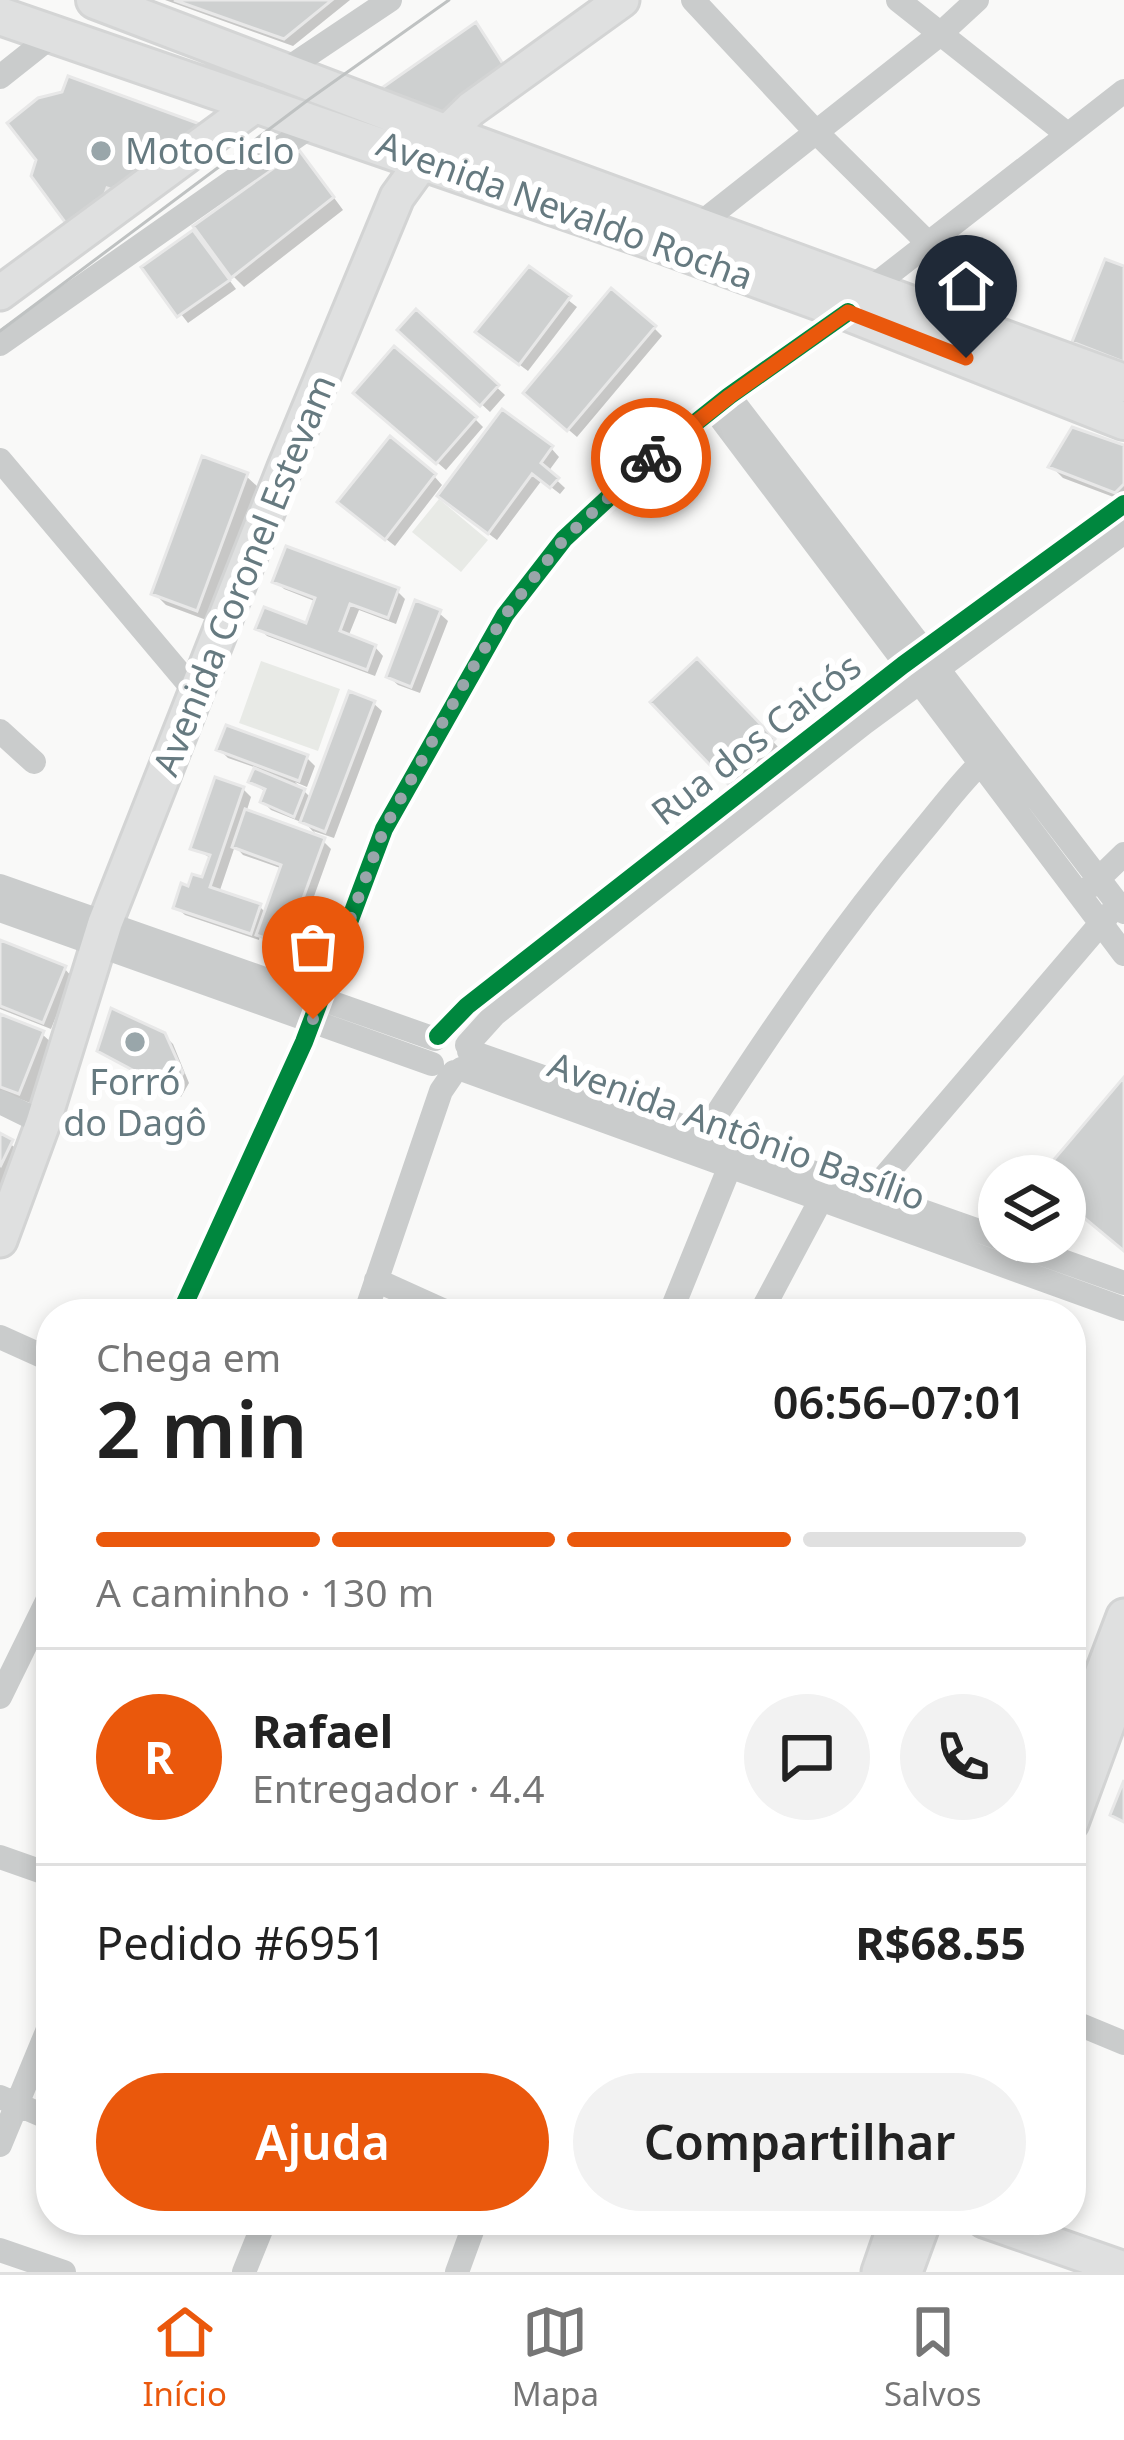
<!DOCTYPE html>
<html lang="pt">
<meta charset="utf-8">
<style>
:root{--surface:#fff;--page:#f2f2f2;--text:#222;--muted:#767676;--line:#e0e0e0;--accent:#ea580c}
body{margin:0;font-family:"Noto Sans",sans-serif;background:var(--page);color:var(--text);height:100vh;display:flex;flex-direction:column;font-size:45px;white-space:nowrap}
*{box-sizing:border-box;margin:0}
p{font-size:39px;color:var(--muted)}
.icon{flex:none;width:66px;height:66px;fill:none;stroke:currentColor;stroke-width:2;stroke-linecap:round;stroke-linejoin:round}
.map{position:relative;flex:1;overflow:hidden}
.details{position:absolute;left:36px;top:1299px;width:1050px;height:936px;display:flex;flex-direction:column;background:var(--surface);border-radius:48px;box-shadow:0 6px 18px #0003}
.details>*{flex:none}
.tools{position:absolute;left:978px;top:1155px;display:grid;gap:24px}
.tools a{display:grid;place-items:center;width:108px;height:108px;border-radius:50%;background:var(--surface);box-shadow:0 6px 18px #0003;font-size:60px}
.pin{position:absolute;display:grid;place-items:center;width:102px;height:102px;color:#fff;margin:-123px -51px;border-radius:50% 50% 50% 0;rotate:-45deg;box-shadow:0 0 12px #0007}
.pin .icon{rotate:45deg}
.courier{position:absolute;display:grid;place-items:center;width:120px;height:120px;margin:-60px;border:9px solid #ea580c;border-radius:50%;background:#fff;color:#222;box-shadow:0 3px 15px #0007}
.headline em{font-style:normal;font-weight:600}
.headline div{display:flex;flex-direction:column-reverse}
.headline{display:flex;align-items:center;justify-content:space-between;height:204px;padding:0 60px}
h1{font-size:78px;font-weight:600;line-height:90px}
.bar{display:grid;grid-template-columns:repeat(4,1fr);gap:18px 12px;align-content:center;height:144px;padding:0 60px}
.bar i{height:15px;border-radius:9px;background:var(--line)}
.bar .on{background:var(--accent)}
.bar p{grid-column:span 4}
.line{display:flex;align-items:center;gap:30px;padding:0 60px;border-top:3px solid var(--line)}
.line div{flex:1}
.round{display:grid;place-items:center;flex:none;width:126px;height:126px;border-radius:63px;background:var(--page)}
.action{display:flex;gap:24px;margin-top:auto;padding:24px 60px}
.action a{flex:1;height:138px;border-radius:72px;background:var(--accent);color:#fff;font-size:48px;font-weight:600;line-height:138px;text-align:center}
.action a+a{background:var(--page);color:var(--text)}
.dock{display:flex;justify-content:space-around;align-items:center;height:168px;border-top:3px solid var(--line);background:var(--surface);font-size:33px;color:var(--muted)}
.dock a{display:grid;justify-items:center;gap:6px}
.dock .on{color:var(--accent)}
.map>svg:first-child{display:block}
.green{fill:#e8eae6}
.shadow{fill:#0003;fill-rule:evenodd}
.building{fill:#ced0d0;stroke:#e8e8e8;stroke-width:3}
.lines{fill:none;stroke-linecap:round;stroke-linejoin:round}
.major-casing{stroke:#d3d4d4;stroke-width:39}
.highway-casing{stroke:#d4d5d5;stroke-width:42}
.minor{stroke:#cacccc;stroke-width:24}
.major{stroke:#dfe0e0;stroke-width:33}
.highway{stroke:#dfe0e0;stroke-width:36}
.tram{stroke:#bfc2c2;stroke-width:3}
.cycleway-casing{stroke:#fff;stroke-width:26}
.cycleway{stroke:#00873e;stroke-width:18}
.done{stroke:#99a6aa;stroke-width:12;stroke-dasharray:0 21.6}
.route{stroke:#ea580c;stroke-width:15}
.poi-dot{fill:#99a6aa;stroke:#fff;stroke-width:4.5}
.labels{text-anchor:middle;stroke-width:12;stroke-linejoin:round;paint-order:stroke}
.poi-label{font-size:36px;fill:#667a80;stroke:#fff;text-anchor:start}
.street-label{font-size:36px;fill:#667a80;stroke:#fff}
</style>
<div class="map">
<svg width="1124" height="2272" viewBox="0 0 1124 2272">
<rect width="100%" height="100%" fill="#f9f9f8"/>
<!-- green -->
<path class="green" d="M 439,499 L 488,540 L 461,572 L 412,532 Z
M 261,661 L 340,689 L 318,751 L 239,723 Z"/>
<!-- shadow -->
<path class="shadow" d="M 165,0 L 350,0 L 293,46 Z
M 310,165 L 343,210 L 244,287 L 224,267 L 221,269 L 236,289 L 188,323 L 145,268 L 193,234 L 211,251 Z
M 530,270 L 577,307 L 528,371 L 487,340 Z
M 1124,270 L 1124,367 L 1087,352 L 1076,341 Z
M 416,313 L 505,395 L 490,412 L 401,330 Z
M 654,328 L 662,336 L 577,437 L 535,401 Z
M 365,400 L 475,419 L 483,427 L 446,470 Z
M 551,448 L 559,457 L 548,472 L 565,488 L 560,494 L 542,480 L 497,540 L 449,504 Z
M 1124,448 L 1124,501 L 1063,478 L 1052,467 Z
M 246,476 L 258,487 L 209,621 L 166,605 L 154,593 Z
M 434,476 L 442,485 L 395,546 L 349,510 Z
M 276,581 L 397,591 L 405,599 L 396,624 L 359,610 L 348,637 L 375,647 L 383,656 L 375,676 L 267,636 L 259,628 L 308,627 L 317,602 L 284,589 Z
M 439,613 L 448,621 L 420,693 L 398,685 L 389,677 Z
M 697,663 L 783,752 L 741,793 L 654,703 Z
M 373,703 L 382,711 L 334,838 L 313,831 L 331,849 L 294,952 L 267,942 L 260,935 L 259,940 L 185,915 L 176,907 L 189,889 L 204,881 L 212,859 L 194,848 L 243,789 L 251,797 L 246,813 L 321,840 L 306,824 L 271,810 L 263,802 L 267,793 L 252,782 L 257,768 L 228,758 L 219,749 L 307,758 L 315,766 L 307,787 L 295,782 L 312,799 ZM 235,846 L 243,855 L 283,869 L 267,914 L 259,906 L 219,893 Z
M 0,943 L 64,968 L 72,977 L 51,1029 L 0,1009 Z
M 0,1017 L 42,1034 L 54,1045 L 30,1103 L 0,1091 Z
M 164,1035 L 173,1044 L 189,1083 L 181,1097 L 109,1058 L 100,1050 Z
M 0,1136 L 22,1153 L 0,1201 Z"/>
<!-- building -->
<path class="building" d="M 174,0 L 332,0 L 284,39 Z
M 476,22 L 510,75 L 452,118 L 376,92 Z
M 68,76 L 200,124 L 199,142 L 125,194 L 107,188 L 98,214 L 73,233 L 31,176 L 36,160 L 7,123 L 38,98 L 62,92 Z
M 299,150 L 334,197 L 231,278 L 193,226 Z
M 193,230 L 230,280 L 177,317 L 141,267 Z
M 1105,259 L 1124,266 L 1124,362 L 1072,342 Z
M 529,266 L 571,296 L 519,365 L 475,332 Z
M 611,288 L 656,326 L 567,431 L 523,393 Z
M 416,309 L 499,385 L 480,406 L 397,330 Z
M 394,346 L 477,417 L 436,464 L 353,393 Z
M 502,409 L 553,446 L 541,463 L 559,478 L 550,488 L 532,474 L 488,534 L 437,496 Z
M 1072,427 L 1124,445 L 1124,484 L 1115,493 L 1048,467 Z
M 390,436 L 436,474 L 385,540 L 337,502 Z
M 202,456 L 248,473 L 197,611 L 151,594 Z
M 286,546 L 399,588 L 388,618 L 350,604 L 340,631 L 376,645 L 367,670 L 255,629 L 264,607 L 306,623 L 315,598 L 272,582 Z
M 415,600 L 441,610 L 411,687 L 386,677 Z
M 697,658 L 775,739 L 728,784 L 650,702 Z
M 349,691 L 375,701 L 325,832 L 300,822 Z
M 226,725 L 308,755 L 299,781 L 216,750 Z
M 254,768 L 305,789 L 294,817 L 260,802 L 265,789 L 248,782 Z
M 215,777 L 244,787 L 210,887 L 261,904 L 251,934 L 173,908 L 181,883 L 188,886 L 192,874 L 202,877 L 210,855 L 190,849 Z
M 245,809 L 325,838 L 286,945 L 256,935 L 281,865 L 232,847 Z
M 0,940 L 66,966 L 43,1023 L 0,1006 Z
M 111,1008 L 165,1033 L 183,1073 L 172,1091 L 97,1051 Z
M 0,1014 L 44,1031 L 19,1094 L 0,1087 Z
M 1124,1077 L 1124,1251 L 1065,1202 L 1065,1176 L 1040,1176 Z
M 0,1133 L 13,1140 L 0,1167 Z
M 1124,1780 L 1124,1822 L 1110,1815 Z"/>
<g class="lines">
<defs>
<path id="major" d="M 0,293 L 258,103
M 0,1240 L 43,1123 L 105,923 L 285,467 L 397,197 L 436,143 L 471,109 L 622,0
M 1071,1756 L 1124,1616
M 1071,1823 L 1124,1679
M 984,2220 L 1124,2269
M 879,2272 L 897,2220
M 905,2272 L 924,2220"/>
<path id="highway" d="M 95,0 L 468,142 L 1124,383
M 0,16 L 659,243 L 848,312 L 1124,421"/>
</defs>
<!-- major casing -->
<use href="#major" class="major-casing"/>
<!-- highway casing -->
<use href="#highway" class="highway-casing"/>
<!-- minor -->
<path class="minor" d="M 693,0 L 816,132 L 928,243
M 898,0 L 1067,134
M 284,71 L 390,0
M 0,77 L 53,35
M 696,227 L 939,35 L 977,0
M 871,288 L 1124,91
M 0,344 L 317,122
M 729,396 L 1124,912
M 713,408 L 1124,954
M 0,460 L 198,695
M 0,731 L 34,762
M 0,886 L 435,1039
M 1091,886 L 1124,854
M 0,910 L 432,1064
M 438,1036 L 467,1006 L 903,665 L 1124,504
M 467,1045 L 495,1014 L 864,723 L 1124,532
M 469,1051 L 999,1238
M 461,1069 L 1124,1309
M 0,1102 L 43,1123
M 704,1134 C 771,1030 840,929 920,834 C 942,808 962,780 987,757
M 862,1203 L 1108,915
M 1009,1242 L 1124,1283
M 376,1280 L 451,1314
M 180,1314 L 304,1042 L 384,829 L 505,615 L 564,539 L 650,459 L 729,396 L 848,312
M 365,1314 L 441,1091 L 454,1072
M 670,1314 L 730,1166
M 760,1314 L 826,1190
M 0,1337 L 51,1360
M 0,1697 L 51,1593
M 0,1857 L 51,1875
M 1071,2021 L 1124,2043
M 0,2097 L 51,2119
M 0,2145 L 51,2022
M 0,2250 L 64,2272
M 244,2272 L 265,2220
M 457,2272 L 476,2220"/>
<!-- major -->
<use href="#major" class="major"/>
<!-- highway -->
<use href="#highway" class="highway"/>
<!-- tram -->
<path class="tram" d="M 0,331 L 308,100 L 449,0"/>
<defs>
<path id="cycleway" d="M 438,1036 L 467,1006 L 903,665 L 1124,504
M 180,1314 L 304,1042 L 384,829 L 505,615 L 564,539 L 650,459 L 729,396 L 848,312"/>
</defs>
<!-- cycleway casing -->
<use href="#cycleway" class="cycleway-casing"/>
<!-- cycleway -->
<use href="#cycleway" class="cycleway"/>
</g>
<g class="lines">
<!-- done -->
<path class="done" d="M 313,1019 L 384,829 L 472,669 L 505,615 L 564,539 L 651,458"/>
<!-- route -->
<path class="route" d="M 651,458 L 730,396 L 848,312 L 966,358"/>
</g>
<!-- markers -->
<g class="poi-dot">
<circle cx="101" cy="151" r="12"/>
<circle cx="135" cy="1042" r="12"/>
</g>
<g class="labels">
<!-- poi labels -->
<g class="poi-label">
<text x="125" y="164">MotoCiclo</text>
<text x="135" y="1095" text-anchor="middle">Forró<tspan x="135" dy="41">do Dagô</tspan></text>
</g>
<!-- street labels -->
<g class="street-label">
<text transform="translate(565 210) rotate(20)" y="13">Avenida Nevaldo Rocha</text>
<text transform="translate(244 575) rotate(-68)" y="13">Avenida Coronel Estevam</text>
<text transform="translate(756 739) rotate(-38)" y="13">Rua dos Caicós</text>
<text transform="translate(737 1131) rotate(20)" y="13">Avenida Antônio Basílio</text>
</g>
</g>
</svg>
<div class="tools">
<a><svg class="icon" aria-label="layers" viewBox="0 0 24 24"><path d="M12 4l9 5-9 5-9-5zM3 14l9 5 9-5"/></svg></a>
</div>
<div class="pin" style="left:313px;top:1019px;background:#ea580c"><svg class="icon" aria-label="bag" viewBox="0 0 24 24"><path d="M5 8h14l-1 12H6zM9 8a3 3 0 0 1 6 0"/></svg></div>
<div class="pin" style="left:966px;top:358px;background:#1f2937"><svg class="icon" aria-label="home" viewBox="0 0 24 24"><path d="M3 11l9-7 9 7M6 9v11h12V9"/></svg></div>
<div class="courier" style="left:651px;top:458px"><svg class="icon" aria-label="bike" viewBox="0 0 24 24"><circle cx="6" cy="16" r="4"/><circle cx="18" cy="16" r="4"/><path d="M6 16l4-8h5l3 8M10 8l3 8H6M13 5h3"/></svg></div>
<section class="details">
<div class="headline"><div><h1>2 min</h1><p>Chega em</p></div><em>06:56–07:01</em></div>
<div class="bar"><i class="on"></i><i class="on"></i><i class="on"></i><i></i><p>A caminho · 130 m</p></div>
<div class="line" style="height:216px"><b class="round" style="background:var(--accent);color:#fff">R</b><div><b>Rafael</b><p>Entregador · 4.4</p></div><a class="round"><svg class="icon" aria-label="chat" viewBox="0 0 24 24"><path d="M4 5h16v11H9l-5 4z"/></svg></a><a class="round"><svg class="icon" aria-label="phone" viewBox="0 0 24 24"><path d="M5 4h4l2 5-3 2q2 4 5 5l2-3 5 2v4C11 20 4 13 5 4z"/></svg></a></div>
<div class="line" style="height:156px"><div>Pedido #6951</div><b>R$68.55</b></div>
<div class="action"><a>Ajuda</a><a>Compartilhar</a></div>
</section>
</div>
<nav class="dock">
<a class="on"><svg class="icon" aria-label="home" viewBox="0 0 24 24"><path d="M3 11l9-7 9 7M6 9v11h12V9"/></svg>Início</a>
<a><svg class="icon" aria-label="map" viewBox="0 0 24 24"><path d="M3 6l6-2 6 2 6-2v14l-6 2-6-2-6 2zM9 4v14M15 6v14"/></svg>Mapa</a>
<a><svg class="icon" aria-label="saved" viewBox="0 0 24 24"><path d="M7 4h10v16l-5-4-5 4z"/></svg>Salvos</a>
</nav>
